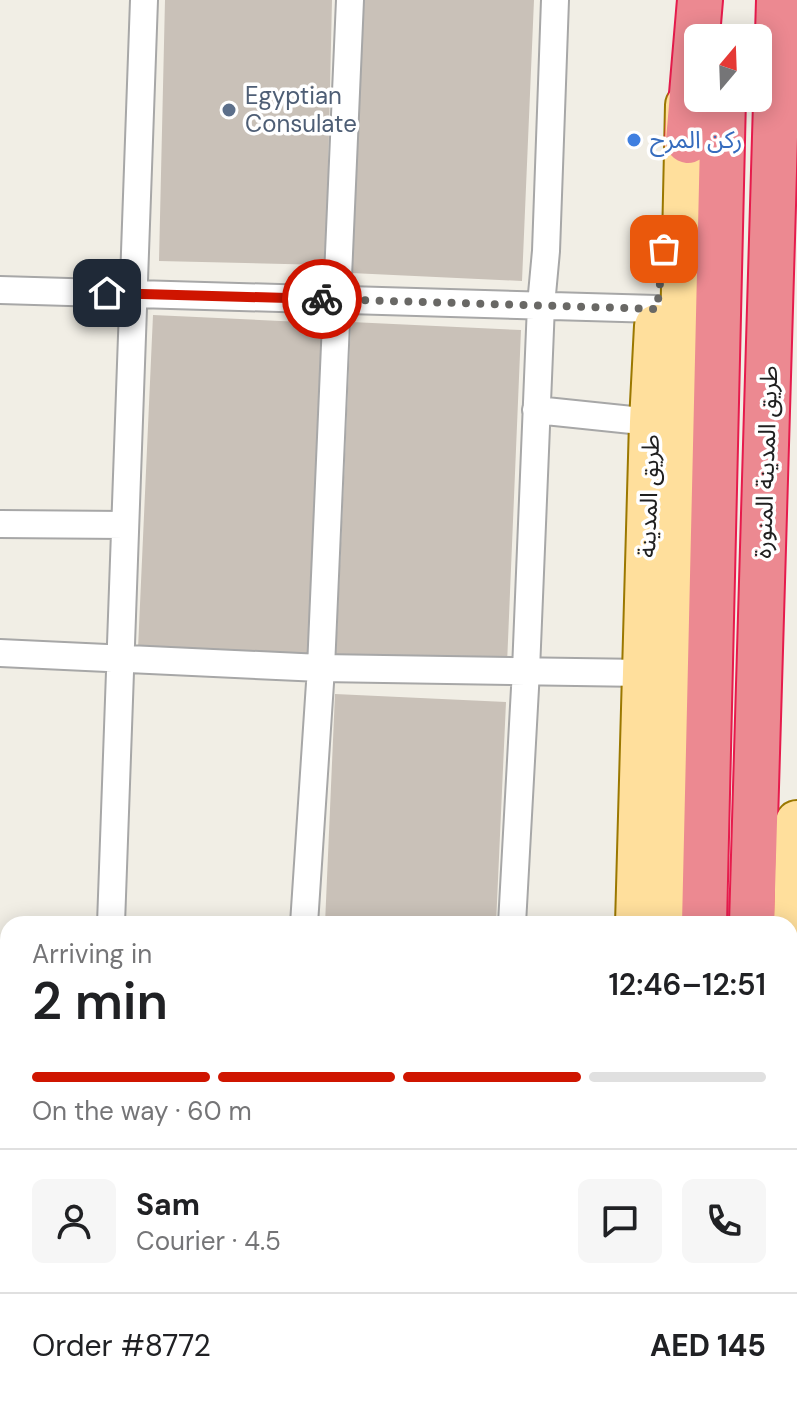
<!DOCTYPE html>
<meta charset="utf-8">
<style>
:root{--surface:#fff;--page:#f6f6f6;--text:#202124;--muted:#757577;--line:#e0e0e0;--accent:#cf1500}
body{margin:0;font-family:"DM Sans","Noto Sans Arabic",sans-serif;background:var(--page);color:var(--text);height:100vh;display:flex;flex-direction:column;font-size:30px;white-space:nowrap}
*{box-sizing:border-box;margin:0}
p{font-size:26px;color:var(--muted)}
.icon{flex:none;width:44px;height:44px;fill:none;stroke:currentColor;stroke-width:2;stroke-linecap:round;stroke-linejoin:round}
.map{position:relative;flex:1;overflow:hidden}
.details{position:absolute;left:0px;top:916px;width:798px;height:496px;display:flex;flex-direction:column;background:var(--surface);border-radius:24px 24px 0 0;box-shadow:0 4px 20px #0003}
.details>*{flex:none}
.needle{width:52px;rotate:19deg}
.fabs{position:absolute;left:684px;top:24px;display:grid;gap:16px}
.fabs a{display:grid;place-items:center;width:88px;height:88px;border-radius:12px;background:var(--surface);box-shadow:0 4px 20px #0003;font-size:40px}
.pin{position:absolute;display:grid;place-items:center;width:68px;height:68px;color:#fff;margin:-34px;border-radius:16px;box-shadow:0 4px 12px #0006}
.courier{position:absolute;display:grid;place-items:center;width:80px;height:80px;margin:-40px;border:6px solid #cf1500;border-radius:50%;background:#fff;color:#222;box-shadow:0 2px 10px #0007}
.headline em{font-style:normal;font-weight:600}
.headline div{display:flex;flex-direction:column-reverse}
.headline{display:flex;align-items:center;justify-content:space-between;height:136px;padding:0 32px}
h1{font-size:52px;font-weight:600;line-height:60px}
.bar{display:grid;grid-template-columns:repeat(4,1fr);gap:12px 8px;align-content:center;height:96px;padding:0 32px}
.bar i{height:10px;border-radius:6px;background:var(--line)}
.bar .active{background:var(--accent)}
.bar p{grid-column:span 4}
.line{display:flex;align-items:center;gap:20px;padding:0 32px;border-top:2px solid var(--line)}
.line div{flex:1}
.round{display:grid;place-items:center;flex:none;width:84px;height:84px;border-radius:12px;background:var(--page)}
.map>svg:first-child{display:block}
.building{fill:#c9c1b8}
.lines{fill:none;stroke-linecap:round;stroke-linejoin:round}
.street-casing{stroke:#a7a7a7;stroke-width:30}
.secondary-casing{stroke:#637d00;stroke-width:42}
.primary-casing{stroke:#9b7800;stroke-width:46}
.highway-casing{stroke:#e61b4c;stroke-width:48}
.street{stroke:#fff;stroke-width:26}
.secondary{stroke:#f2fdb7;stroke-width:38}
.primary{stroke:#ffdf9c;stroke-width:42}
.highway{stroke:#ec8991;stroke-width:44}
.done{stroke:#696865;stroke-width:8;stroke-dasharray:0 14.4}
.route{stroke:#cf1500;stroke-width:10}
.service-dot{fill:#5c6f8a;stroke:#fff;stroke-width:3}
.shop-dot{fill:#3f7fe0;stroke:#fff;stroke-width:3}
.labels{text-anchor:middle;stroke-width:7;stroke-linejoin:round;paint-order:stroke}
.service-label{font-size:24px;fill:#4e5e75;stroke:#fff;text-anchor:start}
.shop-label{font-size:24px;fill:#366cbe;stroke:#fff;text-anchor:start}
.street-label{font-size:24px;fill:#202020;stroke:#fff}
</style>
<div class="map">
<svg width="797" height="1412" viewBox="0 0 797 1412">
<rect width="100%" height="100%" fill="#f1eee5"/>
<!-- building -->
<path class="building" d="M 165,0 L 332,0 L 326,265 L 159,261 Z
M 363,0 L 534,0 L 522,281 L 351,273 Z
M 153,315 L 323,323 L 308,657 L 138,649 Z
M 351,322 L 521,330 L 507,664 L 336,655 Z
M 335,694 L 506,702 L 496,924 L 325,924 Z"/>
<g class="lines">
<defs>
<path id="street" d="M 0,290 L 657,309
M 536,410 L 651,422
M 0,524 L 125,525
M 0,653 L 321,668 L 644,673
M 111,924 L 144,0
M 304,924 L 321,668 L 350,0
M 512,924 L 526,670 L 541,305 L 546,251 L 555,0
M 0,1032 L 8,1032
M 0,1154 L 8,1154"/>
<path id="secondary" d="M 0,1373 L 8,1373
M 492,1412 L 493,1404"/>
<path id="primary" d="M 637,924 L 651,422 L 656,326
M 669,924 L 687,105
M 790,1164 L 797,822
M 0,1404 L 421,1412
M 626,1412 L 626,1404
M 657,1412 L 657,1404
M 785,1412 L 785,1404"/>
<path id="highway" d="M 688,141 L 700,0
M 704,924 L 723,98
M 752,924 L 779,0
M 692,1412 L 692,1404
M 739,1412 L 739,1404"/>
</defs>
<!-- street casing -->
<use href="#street" class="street-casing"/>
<!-- secondary casing -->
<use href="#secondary" class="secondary-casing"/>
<!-- primary casing -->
<use href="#primary" class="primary-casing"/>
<!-- highway casing -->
<use href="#highway" class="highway-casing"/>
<!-- street -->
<use href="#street" class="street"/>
<!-- secondary -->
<use href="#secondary" class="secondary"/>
<!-- primary -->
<use href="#primary" class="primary"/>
<!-- highway -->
<use href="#highway" class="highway"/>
</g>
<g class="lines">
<!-- done -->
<path class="done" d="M 322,299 L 657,309 L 664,249"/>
<!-- route -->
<path class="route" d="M 107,293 L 322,299"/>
</g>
<!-- markers -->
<circle class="service-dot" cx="229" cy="110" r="8"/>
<circle class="shop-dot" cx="634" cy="140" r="8"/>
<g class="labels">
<!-- service labels -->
<g class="service-label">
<text x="245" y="104">Egyptian<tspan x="245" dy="28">Consulate</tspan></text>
</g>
<!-- shop labels -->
<g class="shop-label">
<text x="650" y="148">ركن المرح</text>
</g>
<!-- street labels -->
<g class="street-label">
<text transform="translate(766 462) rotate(-88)" y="8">طريق المدينة المنورة</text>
<text transform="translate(649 496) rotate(-88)" y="8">طريق المدينة</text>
</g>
</g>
</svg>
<div class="fabs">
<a><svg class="needle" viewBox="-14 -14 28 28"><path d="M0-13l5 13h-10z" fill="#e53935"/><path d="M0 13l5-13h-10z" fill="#757577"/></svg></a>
</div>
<div class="pin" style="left:664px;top:249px;background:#ea580c"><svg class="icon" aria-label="bag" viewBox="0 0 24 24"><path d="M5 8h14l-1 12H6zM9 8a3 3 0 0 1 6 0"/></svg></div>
<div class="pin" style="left:107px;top:293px;background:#1f2937"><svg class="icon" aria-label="home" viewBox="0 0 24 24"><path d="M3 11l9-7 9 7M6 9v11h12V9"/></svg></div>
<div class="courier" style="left:322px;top:299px"><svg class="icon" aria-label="bike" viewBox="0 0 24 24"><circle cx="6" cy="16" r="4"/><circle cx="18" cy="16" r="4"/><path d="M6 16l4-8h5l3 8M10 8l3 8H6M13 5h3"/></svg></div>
<section class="details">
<div class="headline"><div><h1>2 min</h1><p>Arriving in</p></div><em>12:46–12:51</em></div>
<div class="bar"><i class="active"></i><i class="active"></i><i class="active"></i><i></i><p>On the way · 60 m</p></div>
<div class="line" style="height:144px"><a class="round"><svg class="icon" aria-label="person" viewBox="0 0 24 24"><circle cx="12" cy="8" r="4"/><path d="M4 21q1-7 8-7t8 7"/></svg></a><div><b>Sam</b><p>Courier · 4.5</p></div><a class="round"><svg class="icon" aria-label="chat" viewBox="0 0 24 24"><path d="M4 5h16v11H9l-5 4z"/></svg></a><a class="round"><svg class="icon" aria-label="phone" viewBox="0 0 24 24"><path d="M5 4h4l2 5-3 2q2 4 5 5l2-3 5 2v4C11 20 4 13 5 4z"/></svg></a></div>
<div class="line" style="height:104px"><div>Order #8772</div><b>AED 145</b></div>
</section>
</div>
